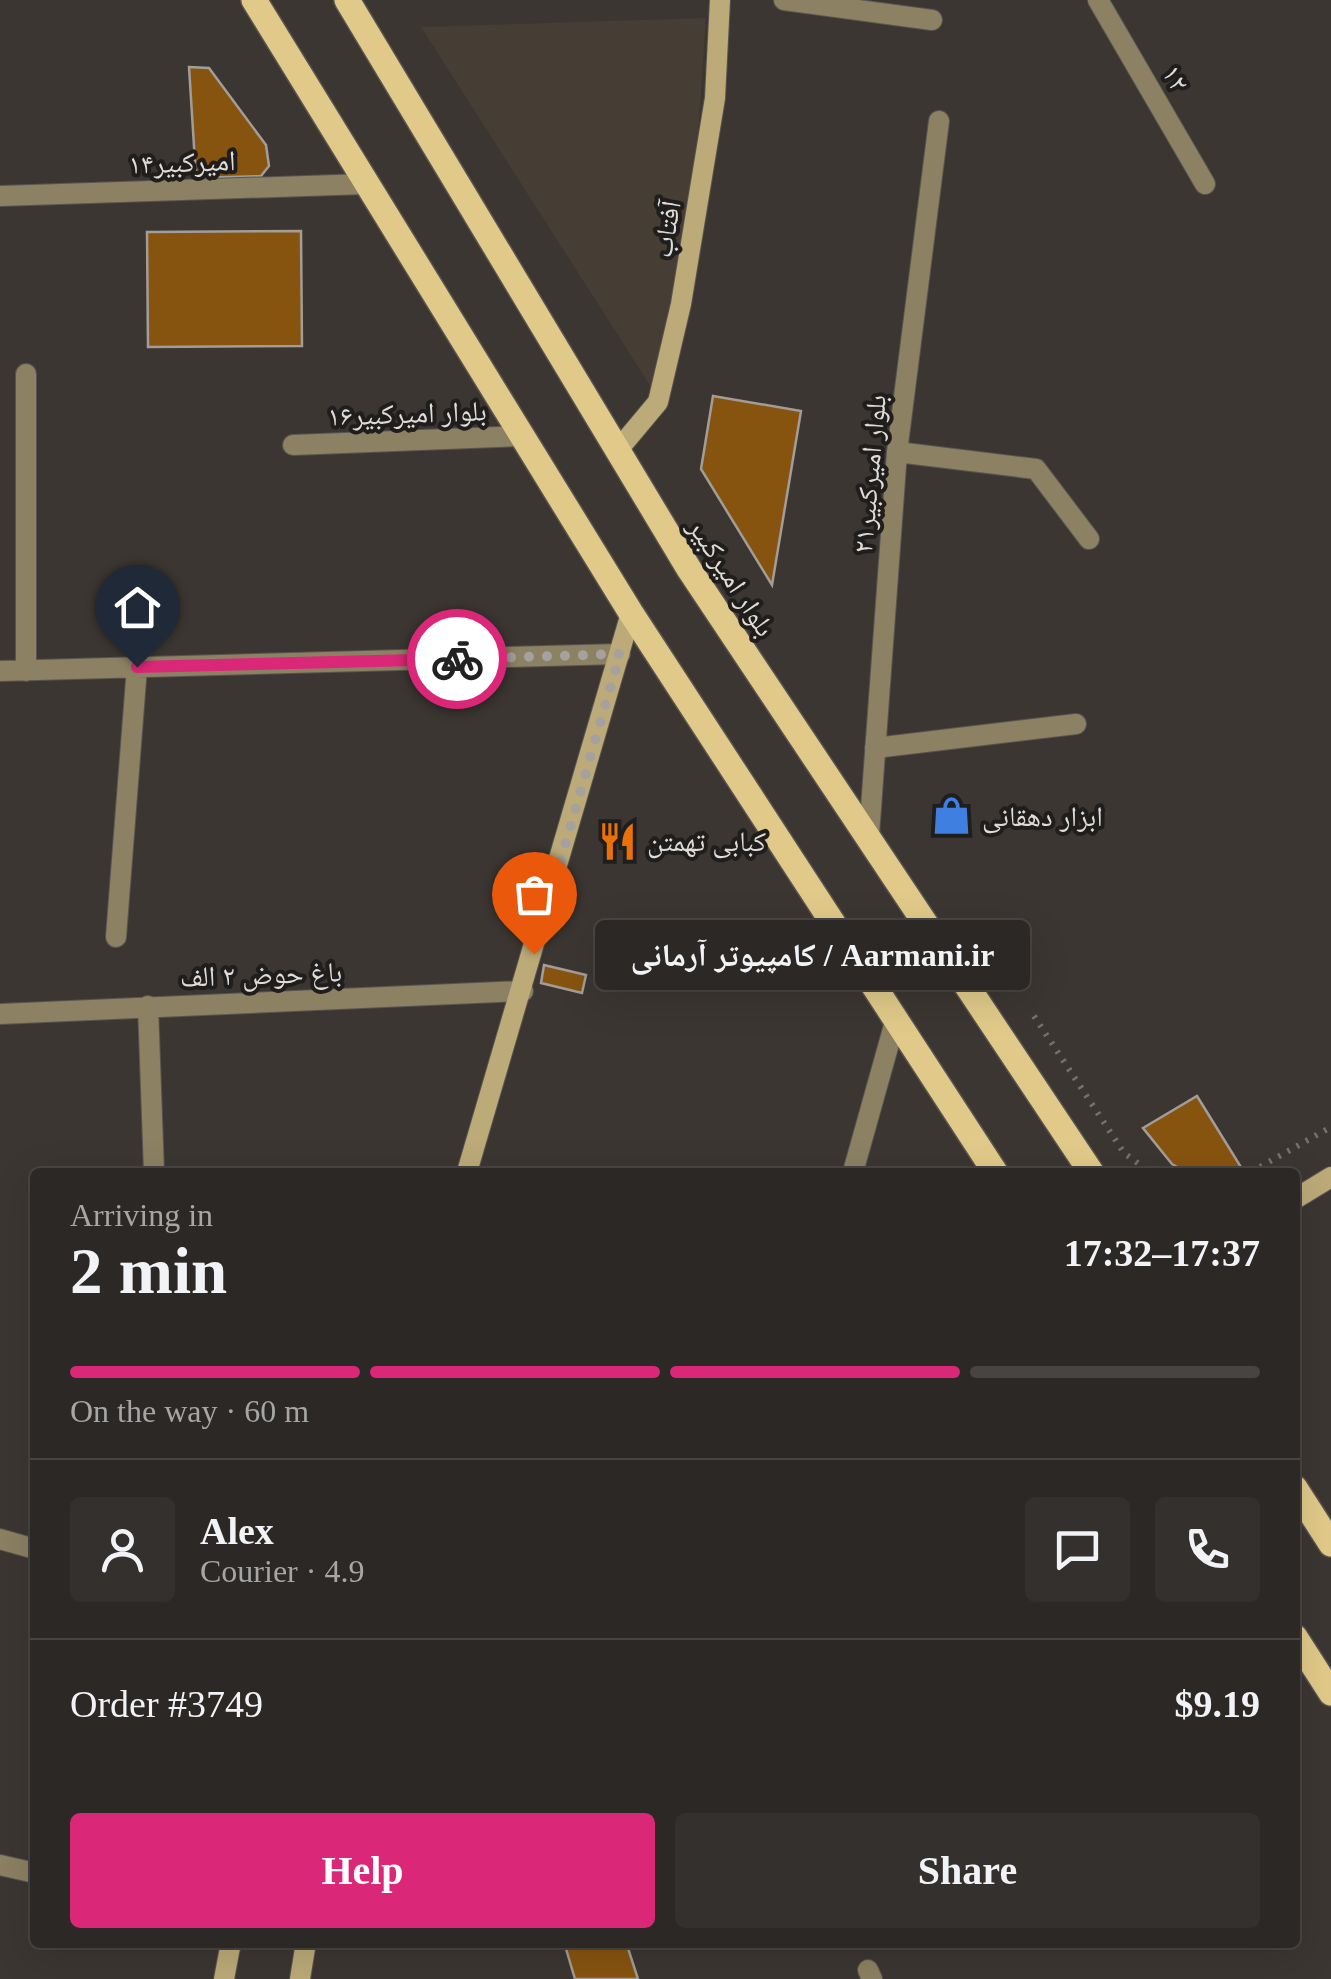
<!DOCTYPE html>
<meta charset="utf-8">
<style>
:root{--surface:#2c2826;--page:#34302e;--text:#f1f3f6;--muted:#a6a6a7;--line:#484443;--accent:#db2777}
body{margin:0;font-family:"Times New Roman","Noto Naskh Arabic",serif;background:var(--page);color:var(--text);height:100vh;display:flex;flex-direction:column;font-size:38px;white-space:nowrap}
*{box-sizing:border-box;margin:0}
p{font-size:32px;color:var(--muted)}
.icon{flex:none;width:55px;height:55px;fill:none;stroke:currentColor;stroke-width:2;stroke-linecap:round;stroke-linejoin:round}
.map{position:relative;flex:1;overflow:hidden}
.panel{position:absolute;left:30px;top:1168px;width:1270px;height:780px;display:flex;flex-direction:column;background:var(--surface);border-radius:10px;box-shadow:0 10px 40px #0002,0 0 0 2px var(--line)}
.panel>*{flex:none}
.pin{position:absolute;display:grid;place-items:center;width:85px;height:85px;color:#fff;margin:-102px -42px;border-radius:50% 50% 50% 0;rotate:-45deg;box-shadow:0 0 10px #0007}
.pin .icon{rotate:45deg}
.courier{position:absolute;display:grid;place-items:center;width:100px;height:100px;margin:-50px;border:8px solid #db2777;border-radius:50%;background:#fff;color:#222;box-shadow:0 2px 12px #0007}
.bubble{position:absolute;height:70px;border-radius:10px;background:var(--surface);box-shadow:0 10px 40px #0002,0 0 0 2px var(--line);font-size:32px;font-weight:700;line-height:70px;text-align:center}
.head em{font-style:normal;font-weight:700}
.head div{display:flex;flex-direction:column-reverse}
.head{display:flex;align-items:center;justify-content:space-between;height:170px;padding:0 40px}
h1{font-size:65px;font-weight:700;line-height:75px}
.bar{display:grid;grid-template-columns:repeat(4,1fr);gap:15px 10px;align-content:center;height:120px;padding:0 40px}
.bar i{height:12px;border-radius:8px;background:var(--line)}
.bar .active{background:var(--accent)}
.bar p{grid-column:span 4}
.line{display:flex;align-items:center;gap:25px;padding:0 40px;border-top:2px solid var(--line)}
.line div{flex:1}
.round{display:grid;place-items:center;flex:none;width:105px;height:105px;border-radius:10px;background:var(--page)}
.button{display:flex;gap:20px;margin-top:auto;padding:20px 40px}
.button a{flex:1;height:115px;border-radius:10px;background:var(--accent);color:#fff;font-size:40px;font-weight:700;line-height:115px;text-align:center}
.button a+a{background:var(--page);color:var(--text)}
.map>svg:first-child{display:block}
.built{fill:#463d34}
.building{fill:#87540f;stroke:#a29d98;stroke-width:2.5}
.lines{fill:none;stroke-linecap:round;stroke-linejoin:round}
.street-casing{stroke:#585450;stroke-width:22}
.secondary-casing{stroke:#585450;stroke-width:22}
.primary-casing{stroke:#585450;stroke-width:28}
.path{stroke:#74706c;stroke-width:6;stroke-dasharray:2.5 8;stroke-linecap:butt}
.street{stroke:#8c8162;stroke-width:20}
.secondary{stroke:#bcaa78;stroke-width:20}
.primary{stroke:#e1ca89;stroke-width:25}
.done{stroke:#a5a19e;stroke-width:10;stroke-dasharray:0 18}
.route{stroke:#db2777;stroke-width:12}
.labels{text-anchor:middle;stroke-width:8;stroke-linejoin:round;paint-order:stroke}
.street-label{font-size:28px;fill:#dedbd8;stroke:#201e1c}
.poi-label{font-size:28px;fill:#dedbd8;stroke:#201e1c;text-anchor:start}
</style>
<div class="map">
<svg width="1331" height="1979" viewBox="0 0 1331 1979">
<rect width="100%" height="100%" fill="#3b3632"/>
<!-- built -->
<path class="built" d="M 706,18 L 697,148 L 660,401 L 421,27 Z"/>
<!-- building -->
<path class="building" d="M 189,67 L 209,68 L 266,145 L 269,166 L 261,176 L 196,178 Z
M 301,231 L 302,346 L 148,347 L 147,232 Z
M 713,396 L 801,411 L 772,585 L 701,469 Z
M 544,965 L 586,975 L 582,993 L 541,983 Z
M 1197,1096 L 1244,1172 L 1227,1172 L 1225,1168 L 1186,1172 L 1172,1164 L 1143,1128 Z
M 564,1942 L 626,1942 L 638,1979 L 575,1979 Z"/>
<g class="lines">
<defs>
<path id="street" d="M 784,0 L 932,20
M 1098,0 L 1205,184
M 0,196 L 366,184
M 293,445 L 522,436
M 897,452 L 1036,469 L 1089,539
M 0,671 L 620,654
M 26,671 L 26,374
M 875,748 L 1076,724
M 869,835 L 897,452 L 939,121
M 116,937 L 137,667
M 148,1006 L 154,1172
M 0,1014 L 523,991
M 853,1172 L 895,1022
M 0,1539 L 35,1549
M 0,1865 L 35,1873
M 868,1970 L 872,1979"/>
<path id="secondary" d="M 617,451 L 658,402 L 681,304 L 715,98 L 720,0
M 467,1172 L 631,613
M 1295,1199 L 1331,1177
M 224,1979 L 231,1942
M 300,1979 L 306,1942"/>
<path id="primary" d="M 254,0 L 631,613 L 995,1172
M 347,0 L 689,569 L 1091,1172
M 1295,1488 L 1331,1544
M 1295,1637 L 1331,1693"/>
</defs>
<!-- street casing -->
<use href="#street" class="street-casing"/>
<!-- secondary casing -->
<use href="#secondary" class="secondary-casing"/>
<!-- primary casing -->
<use href="#primary" class="primary-casing"/>
<!-- path -->
<path class="path" d="M 1034,1016 L 1124,1153 L 1150,1172
M 1251,1172 L 1331,1127"/>
<!-- street -->
<use href="#street" class="street"/>
<!-- secondary -->
<use href="#secondary" class="secondary"/>
<!-- primary -->
<use href="#primary" class="primary"/>
</g>
<g class="lines">
<!-- done -->
<path class="done" d="M 457,659 L 620,654 L 534,954"/>
<!-- route -->
<path class="route" d="M 137,667 L 457,659"/>
</g>
<!-- icons -->
<defs>
<symbol id="shop-bare" viewBox="-9 -9 18 18"><path d="M-5-2.5h2.3a2.7 3.5 0 0 1 5.4 0H5L5.5 6h-11ZM-1.5-2.5h3a1.5 2.3 0 0 0-3 0Z" fill="#3f7fe0" stroke="#201e1c" stroke-width="2.5" paint-order="stroke"/></symbol>
<symbol id="restaurant-bare" viewBox="-9 -9 18 18"><path d="M-5-6h1v4h1v-4h1v4h1v-4h1v5L-1.5 .5V6h-2V.5L-5-1ZM5-6V6H3V1.5H1.5Q1.5-4 5-6Z" fill="#e8710a" stroke="#201e1c" stroke-width="2.5" paint-order="stroke"/></symbol>
</defs>
<g fill-rule="evenodd">
<use href="#shop-bare" x="924" y="788" width="55" height="55"/>
<use href="#restaurant-bare" x="590" y="814" width="55" height="55"/>
</g>
<g class="labels">
<!-- street labels -->
<g class="street-label">
<text transform="translate(1176 78) rotate(60)" y="10">۱۲</text>
<text transform="translate(182 162) rotate(-2)" y="10">امیرکبیر۱۴</text>
<text transform="translate(666 229) rotate(-80)" y="10">آفتاب</text>
<text transform="translate(407 413) rotate(-2)" y="10">بلوار امیرکبیر۱۶</text>
<text transform="translate(869 474) rotate(-85)" y="10">بلوار امیرکبیر۲۱</text>
<text transform="translate(732 577) rotate(57)" y="10">بلوار امیرکبیر</text>
<text transform="translate(261 974) rotate(-2)" y="10">باغ حوض ۲ الف</text>
</g>
<!-- poi labels -->
<g class="poi-label">
<text x="982" y="826">ابزار دهقانی</text>
<text x="647" y="851">کبابی تهمتن</text>
</g>
</g>
</svg>
<div class="pin" style="left:534px;top:954px;background:#ea580c"><svg class="icon" aria-label="bag" viewBox="0 0 24 24"><path d="M5 8h14l-1 12H6zM9 8a3 3 0 0 1 6 0"/></svg></div>
<div class="pin" style="left:137px;top:667px;background:#1f2937"><svg class="icon" aria-label="home" viewBox="0 0 24 24"><path d="M3 11l9-7 9 7M6 9v11h12V9"/></svg></div>
<div class="courier" style="left:457px;top:659px"><svg class="icon" aria-label="bike" viewBox="0 0 24 24"><circle cx="6" cy="16" r="4"/><circle cx="18" cy="16" r="4"/><path d="M6 16l4-8h5l3 8M10 8l3 8H6M13 5h3"/></svg></div>
<div class="bubble" style="left:595px;top:920px;width:435px">کامپیوتر آرمانی / Aarmani.ir</div>
<section class="panel">
<div class="head"><div><h1>2 min</h1><p>Arriving in</p></div><em>17:32–17:37</em></div>
<div class="bar"><i class="active"></i><i class="active"></i><i class="active"></i><i></i><p>On the way · 60 m</p></div>
<div class="line" style="height:180px"><a class="round"><svg class="icon" aria-label="person" viewBox="0 0 24 24"><circle cx="12" cy="8" r="4"/><path d="M4 21q1-7 8-7t8 7"/></svg></a><div><b>Alex</b><p>Courier · 4.9</p></div><a class="round"><svg class="icon" aria-label="chat" viewBox="0 0 24 24"><path d="M4 5h16v11H9l-5 4z"/></svg></a><a class="round"><svg class="icon" aria-label="phone" viewBox="0 0 24 24"><path d="M5 4h4l2 5-3 2q2 4 5 5l2-3 5 2v4C11 20 4 13 5 4z"/></svg></a></div>
<div class="line" style="height:130px"><div>Order #3749</div><b>$9.19</b></div>
<div class="button"><a>Help</a><a>Share</a></div>
</section>
</div>
